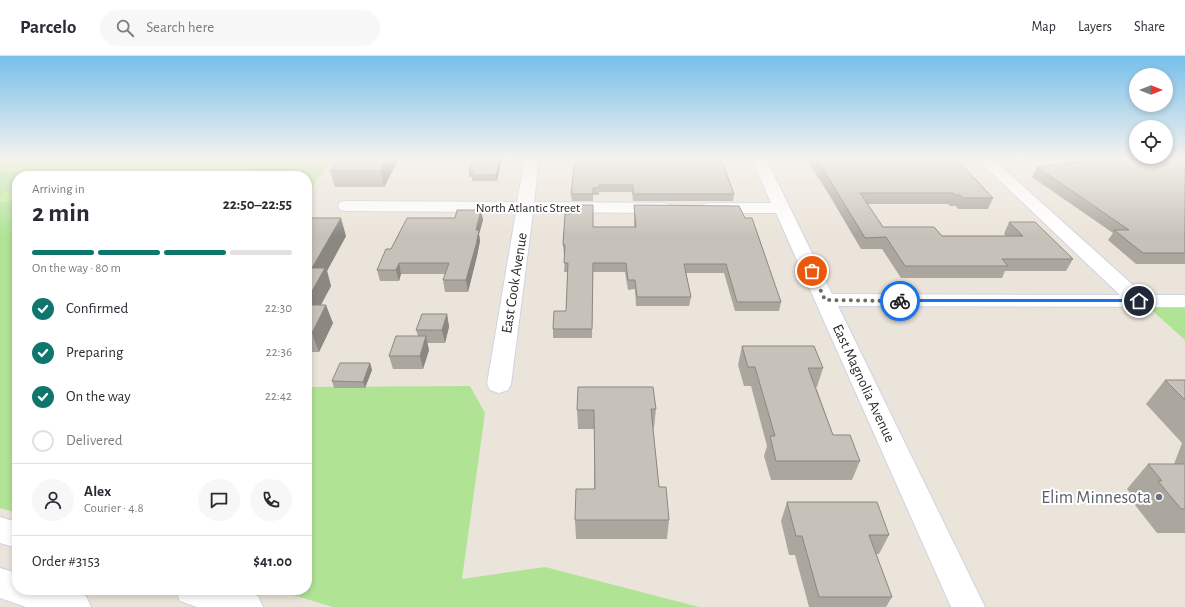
<!DOCTYPE html>
<meta charset="utf-8">
<style>
:root{--surface:#fff;--page:#f7f7f7;--text:#2b2b33;--muted:#7c7c81;--line:#e1e1e2;--accent:#0f766e}
body{margin:0;font-family:"Alegreya Sans",sans-serif;background:var(--page);color:var(--text);height:100vh;display:flex;flex-direction:column;font-size:15px;white-space:nowrap}
*{box-sizing:border-box;margin:0}
p{font-size:13px;color:var(--muted)}
.icon{flex:none;width:22px;height:22px;fill:none;stroke:currentColor;stroke-width:2;stroke-linecap:round;stroke-linejoin:round}
.map{position:relative;flex:1;overflow:hidden}
.side{position:absolute;left:12px;top:115px;width:300px;height:424px;display:flex;flex-direction:column;background:var(--surface);border-radius:16px;box-shadow:0 2px 6px #0003}
.side>*{flex:none}
.needle{width:26px;rotate:90deg}
.controls{position:absolute;left:1129px;top:12px;display:grid;gap:8px}
.controls a{display:grid;place-items:center;width:44px;height:44px;border-radius:50%;background:var(--surface);box-shadow:0 2px 6px #0003;font-size:20px}
.pin{position:absolute;display:grid;place-items:center;width:34px;height:34px;color:#fff;margin:-17px;border:2px solid #fff;border-radius:50%;box-shadow:0 1px 4px #0007}
.courier{position:absolute;display:grid;place-items:center;width:40px;height:40px;margin:-20px;border:3px solid #1a73e8;border-radius:50%;background:#fff;color:#222;box-shadow:0 1px 5px #0007}
.headline em{font-style:normal;font-weight:600}
.headline div{display:flex;flex-direction:column-reverse}
.headline{display:flex;align-items:center;justify-content:space-between;height:68px;padding:0 20px}
h1{font-size:26px;font-weight:600;line-height:30px}
.bar{display:grid;grid-template-columns:repeat(4,1fr);gap:6px 4px;align-content:center;height:48px;padding:0 20px}
.bar i{height:5px;border-radius:3px;background:var(--line)}
.bar .on{background:var(--accent)}
.bar p{grid-column:span 4}
.line{display:flex;align-items:center;gap:10px;padding:0 20px;border-top:1px solid var(--line)}
.line div{flex:1}
.round{display:grid;place-items:center;flex:none;width:42px;height:42px;border-radius:21px;background:var(--page)}
ol{padding:0 20px;list-style:none}
li{display:flex;align-items:center;gap:12px;height:44px}
li p{margin-inline-start:auto}
li .icon{padding:4px;border-radius:50%;background:var(--accent);color:#fff;stroke-width:4}
li:last-child{color:var(--muted)}
li i{width:22px;height:22px;border:2px solid var(--line);border-radius:50%}
header{display:flex;align-items:center;gap:24px;box-sizing:border-box;height:56px;padding:0 20px;background:var(--surface);border-bottom:1px solid var(--line)}
header strong{font-size:19px}
nav{display:flex;gap:22px;margin-inline-start:auto;font-size:14px}
.search{width:280px;height:36px;background:var(--page);display:flex;align-items:center;gap:10px;box-sizing:border-box;padding:0 14px;border-radius:22px;color:var(--muted);font-size:15px}
.map>svg:first-child{display:block}
.green{fill:#b1e395}
.pitch{fill:#c6eb90}
.lines{fill:none;stroke-linecap:round;stroke-linejoin:round}
.street-casing{stroke:#cfd3e2;stroke-width:2}
.secondary-casing{stroke:#cfd3e2;stroke-width:2}
.street{fill:#fff;fill-rule:evenodd}
.secondary{fill:#fff;fill-rule:evenodd}
.wall{fill:#aba79f}
.shaded-wall{fill:#8b8882}
.building{fill:#c7c2b9;stroke:#8b8882}
.route{fill:#1a73e8}
.done{stroke:#6d6a67;stroke-width:4;stroke-dasharray:0 7.2}
.worship-dot{fill:#6b7280;stroke:#fff;stroke-width:1.5}
.labels{text-anchor:middle;stroke-width:4;stroke-linejoin:round;paint-order:stroke}
.far-street-label{font-size:13px;fill:#292929;stroke:#fff}
.street-label{font-size:15px;fill:#292929;stroke:#fff}
.near-worship-label{font-size:18px;fill:#5b616d;stroke:#fff;text-anchor:end}
</style>
<header>
<strong>Parcelo</strong>
<div class="search"><svg class="icon" aria-label="search" viewBox="0 0 24 24"><circle cx="10" cy="10" r="6"/><path d="M15 15l6 6"/></svg>Search here</div>
<nav><a>Map</a><a>Layers</a><a>Share</a></nav>
</header>
<div class="map">
<svg width="1185" height="551" viewBox="0 0 1185 551">
<rect width="100%" height="100%" fill="#ebe4da"/>
<!-- green -->
<path class="green" d="M 0,103 L 332,103 L 307,139 L 307,120 L 17,120 L 17,457 L 0,452 Z
M 1145,248 L 1185,248 L 1185,284 Z
M 470,330 L 485,357 L 462,523 L 545,511 L 699,551 L 333,551 L 276,534 L 307,534 L 307,331 Z"/>
<!-- pitch -->
<path class="pitch" d="M 0,103 L 261,103 L 249,117 L 259,117 L 257,120 L 31,120 L 37,116 L 21,116 L 0,114 Z
M 17,130 L 17,146 L 0,146 L 0,141 Z"/>
<g class="lines">
<defs>
<path id="street" d="M 525,103 L 539,103 L 534,146 L 663,147 L 669,148 L 671,152 L 669,156 L 663,157 L 533,156 L 511,328 L 508,334 L 499,337 L 490,334 L 487,328 L 516,156 L 346,155 L 340,154 L 338,150 L 340,146 L 346,145 L 517,146 Z
M 752,103 L 766,103 L 832,238 L 1120,239 L 977,103 L 993,103 L 1144,239 L 1185,239 L 1185,251 L 838,250 L 985,551 L 951,551 L 776,157 L 710,157 L 704,156 L 702,152 L 704,148 L 710,147 L 771,147 Z"/>
<path id="secondary" d="M 0,461 L 17,466 L 17,492 L 0,487 Z
M 0,512 L 17,517 L 17,534 L 71,534 L 86,540 L 91,551 L 26,551 L 0,542 Z
M 176,534 L 243,534 L 258,540 L 263,551 L 197,551 L 180,545 Z"/>
</defs>
<!-- street casing -->
<use href="#street" class="street-casing"/>
<!-- secondary casing -->
<use href="#secondary" class="secondary-casing"/>
<!-- street -->
<use href="#street" class="street"/>
<!-- secondary -->
<use href="#secondary" class="secondary"/>
</g>
<!-- wall -->
<path class="wall" d="M 339,103 L 399,103 L 384,131 L 335,131 L 330,115 Z
M 473,103 L 502,103 L 497,125 L 472,125 L 472,121 L 469,121 L 469,115 Z
M 575,103 L 734,138 L 733,145 L 633,145 L 632,136 L 599,136 L 599,139 L 593,139 L 593,145 L 572,145 L 571,138 Z
M 802,103 L 956,103 L 993,142 L 988,153 L 958,153 L 956,150 L 950,150 L 948,148 L 868,148 L 883,171 L 942,180 L 1006,180 L 1004,178 L 1009,166 L 1073,203 L 1066,215 L 1005,215 L 1002,222 L 901,222 L 882,193 L 861,193 L 828,137 L 809,107 L 804,107 Z
M 1185,103 L 1185,208 L 1136,208 L 1108,184 L 1113,177 L 1032,121 L 1037,111 L 1089,105 Z
M 634,149 L 739,150 L 781,246 L 779,255 L 735,255 L 724,217 L 686,217 L 691,241 L 689,250 L 636,250 L 635,233 L 628,234 L 625,216 L 593,216 L 592,282 L 553,282 L 553,273 L 566,255 L 568,216 L 564,216 L 565,198 L 564,198 L 563,189 L 593,171 L 634,171 Z
M 481,154 L 483,164 L 479,178 L 480,185 L 477,200 L 468,236 L 445,236 L 443,224 L 445,218 L 401,218 L 399,225 L 380,225 L 377,214 L 391,193 L 455,162 Z
M 307,162 L 346,180 L 327,215 L 331,230 L 321,249 L 333,267 L 319,296 L 307,296 Z
M 447,258 L 449,271 L 445,287 L 427,287 L 429,294 L 423,313 L 393,313 L 389,300 L 418,280 L 416,274 Z
M 742,290 L 823,312 L 817,331 L 816,331 L 833,379 L 860,405 L 852,424 L 771,424 L 764,400 L 767,390 L 751,330 L 744,330 L 738,309 Z
M 370,307 L 372,314 L 365,332 L 334,332 L 332,325 Z
M 1165,324 L 1185,324 L 1185,477 L 1157,477 L 1135,449 L 1138,447 L 1127,433 L 1148,408 L 1174,408 L 1182,387 L 1146,348 Z
M 656,353 L 654,372 L 653,372 L 659,431 L 669,464 L 667,483 L 576,483 L 575,464 L 594,433 L 594,373 L 578,373 L 577,354 Z
M 787,446 L 889,479 L 879,498 L 876,498 L 892,541 L 886,551 L 809,551 L 795,499 L 789,499 L 781,465 Z"/>
<!-- shaded-wall -->
<path class="shaded-wall" d="M 387,103 L 399,103 L 384,131 L 380,115 Z
M 500,103 L 502,103 L 497,125 L 496,119 Z
M 481,154 L 483,164 L 479,178 L 480,185 L 477,200 L 468,236 L 466,224 L 476,174 Z
M 341,162 L 346,180 L 327,215 L 331,230 L 311,267 L 307,255 L 307,244 L 312,212 Z
M 399,207 L 401,218 L 399,225 L 396,214 Z
M 326,249 L 333,267 L 319,296 L 312,277 Z
M 447,258 L 449,271 L 445,287 L 442,274 Z
M 426,280 L 429,294 L 423,313 L 420,300 Z
M 370,307 L 372,314 L 365,332 L 363,326 Z"/>
<!-- building -->
<path class="building" d="M 339,103 L 387,103 L 380,115 L 330,115 Z
M 473,103 L 500,103 L 496,119 L 471,119 L 473,115 L 469,115 Z
M 575,103 L 721,103 L 734,138 L 633,138 L 633,129 L 599,129 L 599,132 L 593,132 L 593,138 L 571,138 Z
M 816,103 L 956,103 L 993,142 L 963,142 L 960,139 L 954,139 L 953,137 L 860,137 L 883,171 L 934,171 L 942,180 L 1023,180 L 1009,166 L 1035,166 L 1073,203 L 1002,203 L 1008,210 L 905,210 L 886,181 L 865,182 L 831,126 Z
M 1097,103 L 1185,103 L 1185,197 L 1143,197 L 1114,174 L 1129,174 L 1037,111 L 1089,105 Z
M 571,149 L 593,149 L 593,171 L 636,171 L 634,149 L 739,150 L 745,162 L 752,162 L 781,246 L 737,246 L 726,208 L 684,208 L 691,241 L 637,241 L 635,224 L 628,224 L 626,207 L 593,207 L 592,273 L 553,273 L 554,255 L 566,255 L 568,207 L 564,207 L 565,189 L 563,189 L 565,158 L 570,158 Z
M 457,154 L 481,154 L 476,174 L 479,174 L 476,189 L 466,224 L 443,224 L 449,207 L 399,207 L 396,214 L 377,214 L 386,193 L 391,193 L 407,162 L 455,162 Z
M 307,162 L 341,162 L 312,212 L 325,212 L 307,244 Z
M 307,249 L 326,249 L 312,277 L 307,277 Z
M 422,258 L 447,258 L 442,274 L 416,274 Z
M 396,280 L 426,280 L 420,300 L 389,300 Z
M 742,290 L 814,290 L 823,312 L 808,312 L 833,379 L 850,379 L 860,405 L 776,405 L 770,380 L 775,380 L 755,311 L 748,311 Z
M 340,307 L 370,307 L 363,326 L 332,325 Z
M 1165,324 L 1185,324 L 1185,344 Z
M 578,331 L 653,331 L 656,353 L 651,353 L 659,431 L 666,431 L 669,464 L 575,464 L 576,433 L 595,433 L 594,354 L 577,354 Z
M 1148,408 L 1185,408 L 1185,453 L 1181,453 L 1158,425 L 1162,425 Z
M 787,446 L 877,446 L 889,479 L 869,479 L 892,541 L 819,541 L 802,480 L 796,480 Z"/>
<!-- sky -->
<linearGradient id="sky" x2="0" y2="1"><stop stop-color="#76bfeb"/><stop offset="0.57" stop-color="#f6f3ee"/><stop offset="1" stop-color="#f6f3ee" stop-opacity="0"/></linearGradient>
<rect width="1185" height="180" fill="url(#sky)"/>
<!-- route -->
<path class="route" d="M 898,243 L 1139,243 L 1142,245 L 1139,246 L 898,246 Z"/>
<g class="lines">
<!-- done -->
<path class="done" d="M 812,215 L 825,244 L 900,245"/>
</g>
<!-- markers -->
<circle class="worship-dot" cx="1159" cy="441" r="4"/>
<g class="labels">
<!-- far-street labels -->
<g class="far-street-label">
<text x="528" y="156">North Atlantic Street</text>
</g>
<!-- street labels -->
<g class="street-label">
<text transform="translate(514 227) rotate(-81)" y="5">East Cook Avenue</text>
<text transform="translate(864 327) rotate(65)" y="5">East Magnolia Avenue</text>
</g>
<!-- near-worship labels -->
<g class="near-worship-label">
<text x="1151" y="447">Elim Minnesota</text>
</g>
</g>
</svg>
<div class="controls">
<a><svg class="needle" viewBox="-14 -14 28 28"><path d="M0-13l5 13h-10z" fill="#e53935"/><path d="M0 13l5-13h-10z" fill="#7c7c81"/></svg></a>
<a><svg class="icon" aria-label="locate" viewBox="0 0 24 24"><circle cx="12" cy="12" r="6"/><path d="M12 2v4M12 18v4M2 12h4M18 12h4"/></svg></a>
</div>
<div class="pin" style="left:812px;top:215px;background:#ea580c"><svg class="icon" aria-label="bag" viewBox="0 0 24 24"><path d="M5 8h14l-1 12H6zM9 8a3 3 0 0 1 6 0"/></svg></div>
<div class="pin" style="left:1139px;top:245px;background:#1f2937"><svg class="icon" aria-label="home" viewBox="0 0 24 24"><path d="M3 11l9-7 9 7M6 9v11h12V9"/></svg></div>
<div class="courier" style="left:900px;top:245px"><svg class="icon" aria-label="bike" viewBox="0 0 24 24"><circle cx="6" cy="16" r="4"/><circle cx="18" cy="16" r="4"/><path d="M6 16l4-8h5l3 8M10 8l3 8H6M13 5h3"/></svg></div>
<section class="side">
<div class="headline"><div><h1>2 min</h1><p>Arriving in</p></div><em>22:50–22:55</em></div>
<div class="bar"><i class="on"></i><i class="on"></i><i class="on"></i><i></i><p>On the way · 80 m</p></div>
<ol>
<li><svg class="icon" aria-label="check" viewBox="0 0 24 24"><path d="M5 12l5 5 9-10"/></svg>Confirmed<p>22:30</p></li>
<li><svg class="icon" aria-label="check" viewBox="0 0 24 24"><path d="M5 12l5 5 9-10"/></svg>Preparing<p>22:36</p></li>
<li><svg class="icon" aria-label="check" viewBox="0 0 24 24"><path d="M5 12l5 5 9-10"/></svg>On the way<p>22:42</p></li>
<li><i></i>Delivered</li>
</ol>
<div class="line" style="height:72px"><a class="round"><svg class="icon" aria-label="person" viewBox="0 0 24 24"><circle cx="12" cy="8" r="4"/><path d="M4 21q1-7 8-7t8 7"/></svg></a><div><b>Alex</b><p>Courier · 4.8</p></div><a class="round"><svg class="icon" aria-label="chat" viewBox="0 0 24 24"><path d="M4 5h16v11H9l-5 4z"/></svg></a><a class="round"><svg class="icon" aria-label="phone" viewBox="0 0 24 24"><path d="M5 4h4l2 5-3 2q2 4 5 5l2-3 5 2v4C11 20 4 13 5 4z"/></svg></a></div>
<div class="line" style="height:52px"><div>Order #3153</div><b>$41.00</b></div>
</section>
</div>
